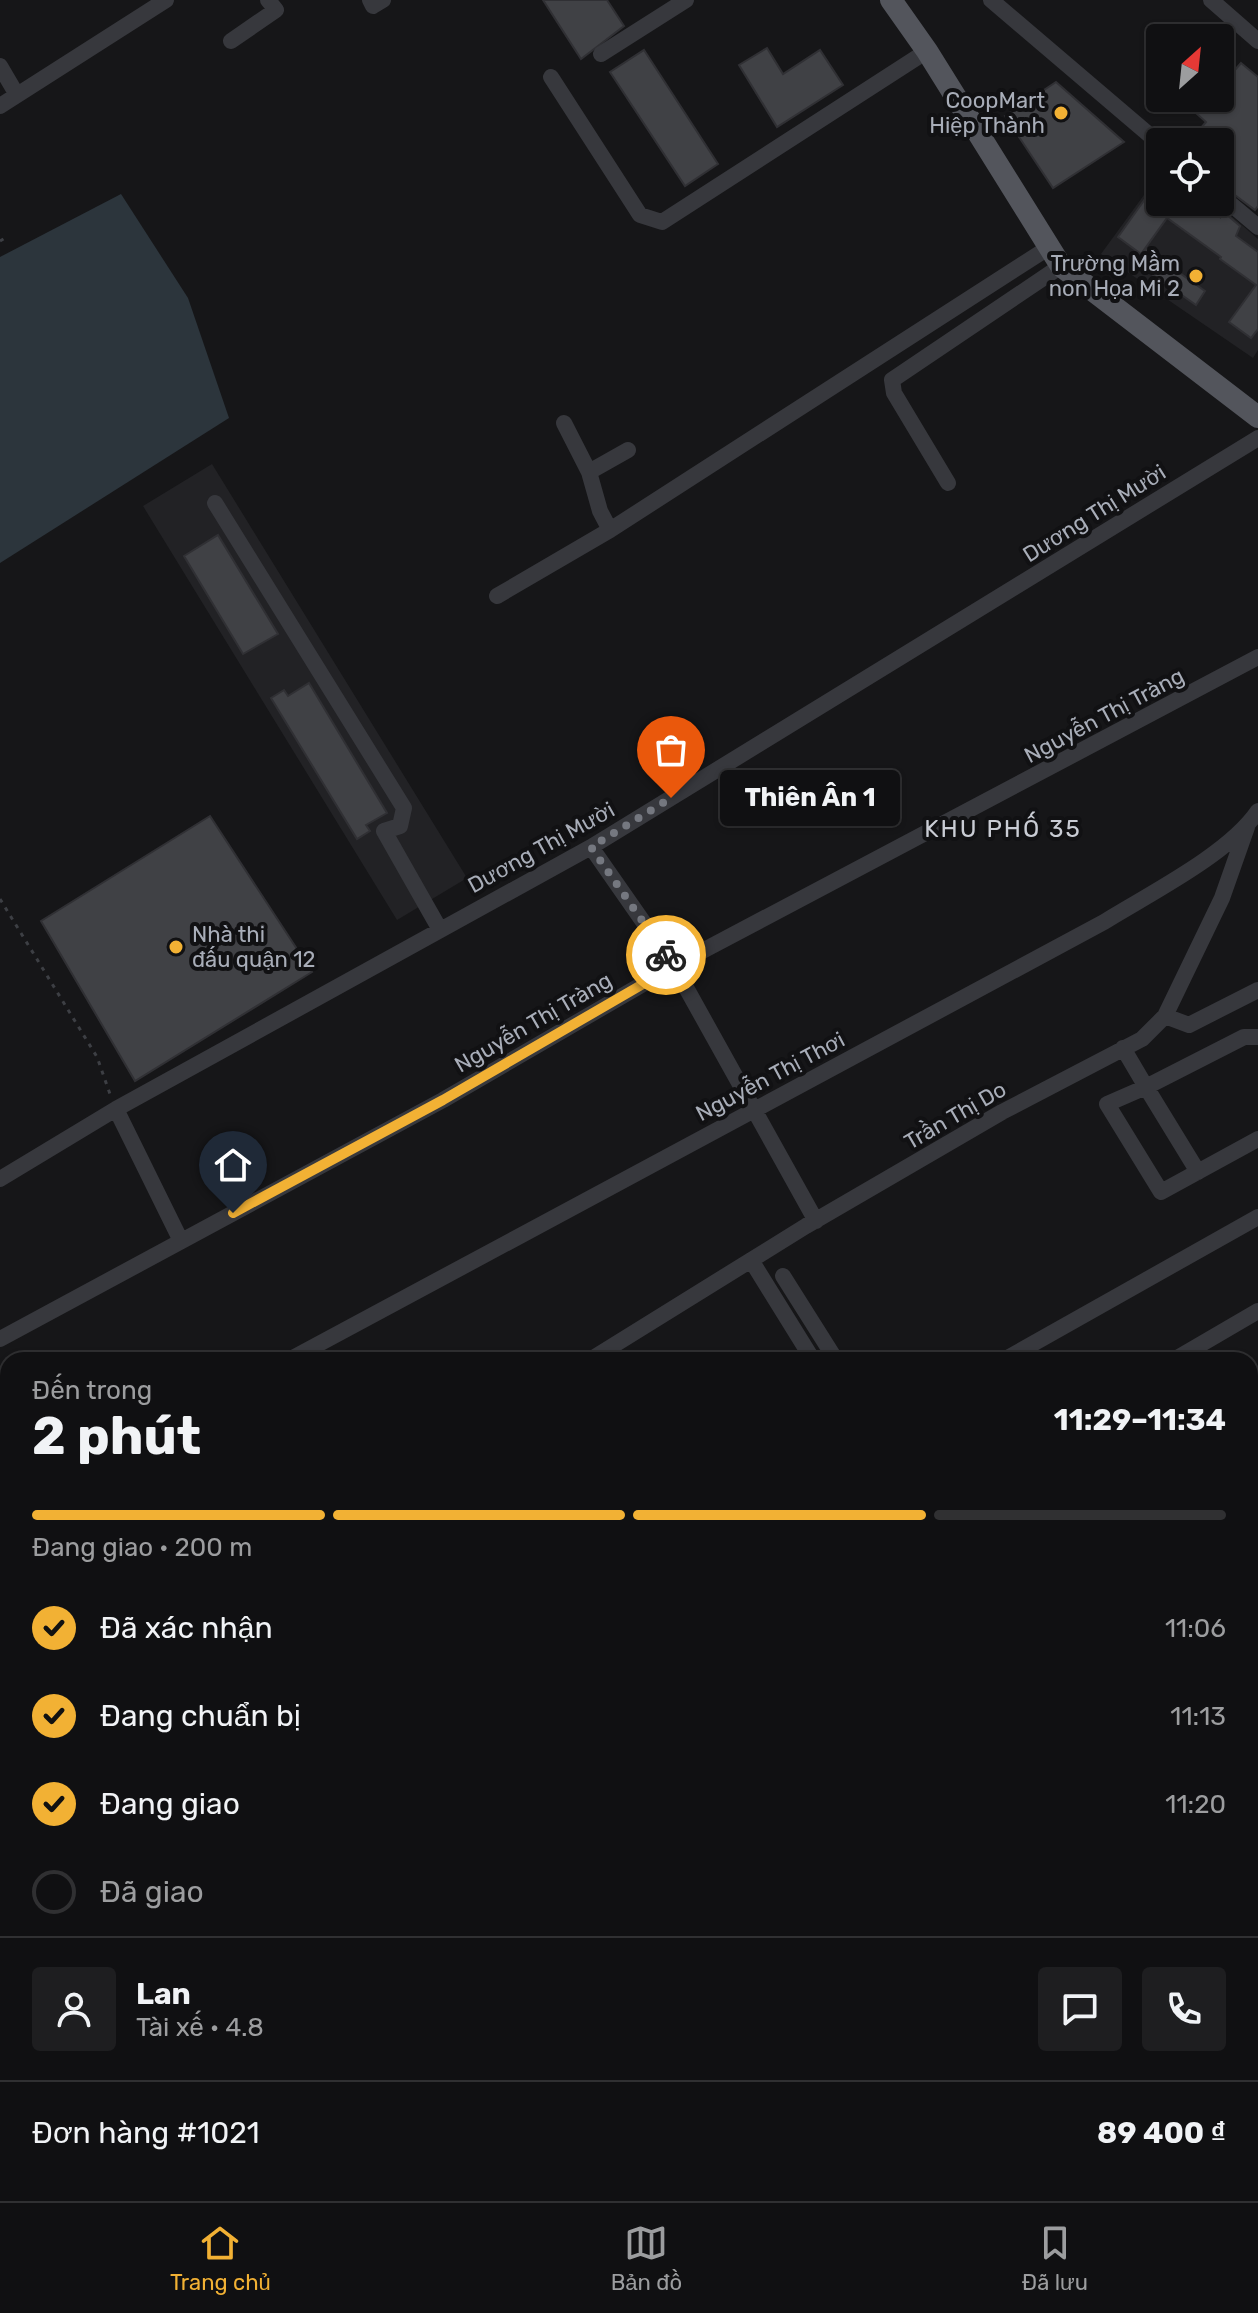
<!DOCTYPE html>
<html lang="vi">
<meta charset="utf-8">
<style>
:root{--surface:#101012;--page:#1e1e20;--text:#f1f3f6;--muted:#9c9d9f;--line:#303032;--accent:#f2b134}
body{margin:0;font-family:Rubik,sans-serif;background:var(--page);color:var(--text);height:100vh;display:flex;flex-direction:column;font-size:30px;white-space:nowrap}
*{box-sizing:border-box;margin:0}
p{font-size:26px;color:var(--muted)}
.icon{flex:none;width:44px;height:44px;fill:none;stroke:currentColor;stroke-width:2;stroke-linecap:round;stroke-linejoin:round}
.map{position:relative;flex:1;overflow:hidden}
.details{position:absolute;left:0px;top:1352px;width:1258px;height:850px;display:flex;flex-direction:column;background:var(--surface);border-radius:24px 24px 0 0;box-shadow:0 2px 6px #0004,0 0 0 2px var(--line)}
.details>*{flex:none}
.needle{width:52px;rotate:27deg}
.controls{position:absolute;left:1146px;top:24px;display:grid;gap:16px}
.controls a{display:grid;place-items:center;width:88px;height:88px;border-radius:8px;background:var(--surface);box-shadow:0 2px 6px #0004,0 0 0 2px var(--line);font-size:40px}
.pin{position:absolute;display:grid;place-items:center;width:68px;height:68px;color:#fff;margin:-82px -34px;border-radius:50% 50% 50% 0;rotate:-45deg;box-shadow:0 0 8px #0007}
.pin .icon{rotate:45deg}
.courier{position:absolute;display:grid;place-items:center;width:80px;height:80px;margin:-40px;border:6px solid #f2b134;border-radius:50%;background:#fff;color:#222;box-shadow:0 2px 10px #0007}
.bubble{position:absolute;height:56px;border-radius:8px;background:var(--surface);box-shadow:0 2px 6px #0004,0 0 0 2px var(--line);font-size:26px;font-weight:700;line-height:56px;text-align:center}
.summary em{font-style:normal;font-weight:700}
.summary div{display:flex;flex-direction:column-reverse}
.summary{display:flex;align-items:center;justify-content:space-between;height:136px;padding:0 32px}
h1{font-size:52px;font-weight:700;line-height:60px}
.bar{display:grid;grid-template-columns:repeat(4,1fr);gap:12px 8px;align-content:center;height:96px;padding:0 32px}
.bar i{height:10px;border-radius:6px;background:var(--line)}
.bar .active{background:var(--accent)}
.bar p{grid-column:span 4}
.line{display:flex;align-items:center;gap:20px;padding:0 32px;border-top:2px solid var(--line)}
.line div{flex:1}
.round{display:grid;place-items:center;flex:none;width:84px;height:84px;border-radius:8px;background:var(--page)}
ol{padding:0 32px;list-style:none}
li{display:flex;align-items:center;gap:24px;height:88px}
li p{margin-inline-start:auto}
li .icon{padding:8px;border-radius:50%;background:var(--accent);color:#111;stroke-width:4}
li:last-child{color:var(--muted)}
li i{width:44px;height:44px;border:4px solid var(--line);border-radius:50%}
.tabs{display:flex;justify-content:space-around;align-items:center;height:112px;border-top:2px solid var(--line);background:var(--surface);font-size:22px;color:var(--muted)}
.tabs a{display:grid;justify-items:center;gap:4px}
.tabs .active{color:var(--accent)}
.map>svg:first-child{display:block}
.built{fill:#222225}
.water{fill:#2c353c}
.building{fill:#404145;stroke:#303034;stroke-width:2}
.lines{fill:none;stroke-linecap:round;stroke-linejoin:round}
.path{stroke:#3d3f44;stroke-width:3;stroke-dasharray:4 6;stroke-linecap:butt}
.minor{stroke:#37383d;stroke-width:16}
.major{stroke:#53555c;stroke-width:22}
.done{stroke:#757880;stroke-width:8;stroke-dasharray:0 14.4}
.route{stroke:#f2b134;stroke-width:10}
.poi-dot{fill:#f2b134;stroke:#111113;stroke-width:3}
.labels{text-anchor:middle;stroke-width:8;stroke-linejoin:round;paint-order:stroke}
.poi-label{font-size:22px;fill:#a8adb8;stroke:#111113;text-anchor:end}
.street-label{font-size:22px;fill:#a8adb8;stroke:#111113}
.neighbourhood-label{font-size:24px;letter-spacing:2px;fill:#c9ccd4;stroke:#111113}
</style>
<div class="map">
<svg width="1258" height="2201" viewBox="0 0 1258 2201">
<rect width="100%" height="100%" fill="#161618"/>
<!-- built -->
<path class="built" d="M 1160,173 L 1160,202 L 1215,202 L 1258,239 L 1258,350 L 1253,358 L 1101,254 Z
M 212,464 L 467,878 L 397,920 L 143,506 Z"/>
<!-- water -->
<path class="water" d="M 121,194 L 188,298 L 229,418 L 0,563 L 0,257 Z"/>
<!-- building -->
<path class="building" d="M 543,0 L 607,0 L 624,26 L 581,59 Z
M 767,48 L 783,74 L 820,50 L 843,85 L 777,127 L 739,65 Z
M 644,50 L 718,164 L 685,186 L 610,72 Z
M 1241,63 L 1258,77 L 1258,206 L 1255,210 L 1220,184 L 1220,142 L 1189,142 L 1206,122 L 1197,114 L 1211,98 L 1220,98 L 1220,87 Z
M 1056,82 L 1124,142 L 1053,188 L 1005,116 Z
M 1160,178 L 1160,202 L 1199,202 L 1220,217 L 1220,209 L 1240,226 L 1236,236 L 1258,252 L 1258,329 L 1251,338 L 1229,322 L 1256,285 L 1220,259 L 1221,257 L 1167,218 L 1141,254 L 1118,237 Z
M 1146,249 L 1205,291 L 1196,305 L 1136,263 Z
M 218,535 L 278,634 L 243,654 L 184,556 Z
M 309,683 L 387,813 L 366,825 L 370,831 L 357,839 L 271,698 L 284,690 L 288,696 Z
M 210,816 L 312,972 L 135,1081 L 41,921 Z"/>
<g class="lines">
<!-- path -->
<path class="path" d="M 0,241 L 7,237
M 0,899 L 97,1057 L 110,1094"/>
<!-- minor -->
<path class="minor" d="M 370,0 L 373,6 L 383,0
M 991,0 L 1160,144
M 1211,0 L 1258,41
M 231,41 L 276,10 L 268,0
M 601,54 L 686,0
M 0,66 L 17,95
M 551,77 L 640,215 L 662,222 L 927,51
M 0,106 L 166,0
M 1220,195 L 1258,227
M 564,423 L 589,472 L 600,511 L 610,530
M 589,472 L 628,450
M 948,483 L 894,393 L 892,380 L 1061,266
M 215,503 L 404,808 L 400,826 L 384,831 L 439,928
M 497,596 L 610,530 L 1048,248
M 591,847 L 674,966 L 816,1221
M 1165,1016 L 1189,1025 L 1258,990
M 1123,1048 L 1146,1087 L 1244,1037 L 1258,1037
M 116,1109 L 181,1241
M 1198,1172 L 1146,1087 L 1107,1104 L 1161,1192 L 1258,1139
M 0,1179 L 116,1109 L 591,847 L 1258,438
M 751,1260 L 813,1360
M 783,1276 L 836,1360
M 0,1339 L 443,1100 L 674,966 L 1258,657
M 289,1360 L 1104,922 C 1149,894 1229,854 1258,811
M 590,1360 L 806,1226 L 1002,1112 L 1142,1039 L 1165,1016 L 1222,898 L 1247,827
M 1004,1360 L 1258,1217
M 1174,1360 L 1258,1311
M 0,1515 L 8,1510
M 0,1650 L 8,1663
M 0,1722 L 8,1718
M 1250,1766 L 1258,1760
M 1250,1972 L 1258,1967
M 0,2179 L 8,2170
M 144,2194 L 151,2201
M 367,2194 L 372,2201
M 812,2194 L 816,2201
M 939,2194 L 944,2201
M 1057,2194 L 1061,2199 L 1067,2194
M 110,2201 L 117,2194
M 339,2201 L 349,2194"/>
<!-- major -->
<path class="major" d="M 891,0 L 927,51 L 1061,266 L 1258,417"/>
</g>
<g class="lines">
<!-- done -->
<path class="done" d="M 666,955 L 591,847 L 671,798"/>
<!-- route -->
<path class="route" d="M 233,1213 L 443,1100 L 674,966 L 666,955"/>
</g>
<!-- markers -->
<g class="poi-dot">
<circle cx="1061" cy="113" r="8"/>
<circle cx="1196" cy="276" r="8"/>
<circle cx="176" cy="947" r="8"/>
</g>
<g class="labels">
<!-- poi labels -->
<g class="poi-label">
<text x="1045" y="108">CoopMart<tspan x="1045" dy="25">Hiệp Thành</tspan></text>
<text x="1180" y="271">Trường Mầm<tspan x="1180" dy="25">non Họa Mi 2</tspan></text>
<text x="192" y="942" text-anchor="start">Nhà thi<tspan x="192" dy="25">đấu quận 12</tspan></text>
</g>
<!-- street labels -->
<g class="street-label">
<text transform="translate(1094 513) rotate(-32)" y="8">Dương Thị Mười</text>
<text transform="translate(1104 715) rotate(-28)" y="8">Nguyễn Thị Tràng</text>
<text transform="translate(541 847) rotate(-29)" y="8">Dương Thị Mười</text>
<text transform="translate(533 1022) rotate(-30)" y="8">Nguyễn Thị Tràng</text>
<text transform="translate(770 1076) rotate(-28)" y="8">Nguyễn Thị Thơi</text>
<text transform="translate(955 1115) rotate(-30)" y="8">Trần Thị Do</text>
</g>
<!-- neighbourhood labels -->
<g class="neighbourhood-label">
<text x="1003" y="837">KHU PHỐ 35</text>
</g>
</g>
</svg>
<div class="controls">
<a><svg class="needle" viewBox="-14 -14 28 28"><path d="M0-13l5 13h-10z" fill="#e53935"/><path d="M0 13l5-13h-10z" fill="#9c9d9f"/></svg></a>
<a><svg class="icon" aria-label="locate" viewBox="0 0 24 24"><circle cx="12" cy="12" r="6"/><path d="M12 2v4M12 18v4M2 12h4M18 12h4"/></svg></a>
</div>
<div class="pin" style="left:671px;top:798px;background:#ea580c"><svg class="icon" aria-label="bag" viewBox="0 0 24 24"><path d="M5 8h14l-1 12H6zM9 8a3 3 0 0 1 6 0"/></svg></div>
<div class="pin" style="left:233px;top:1213px;background:#1f2937"><svg class="icon" aria-label="home" viewBox="0 0 24 24"><path d="M3 11l9-7 9 7M6 9v11h12V9"/></svg></div>
<div class="courier" style="left:666px;top:955px"><svg class="icon" aria-label="bike" viewBox="0 0 24 24"><circle cx="6" cy="16" r="4"/><circle cx="18" cy="16" r="4"/><path d="M6 16l4-8h5l3 8M10 8l3 8H6M13 5h3"/></svg></div>
<div class="bubble" style="left:720px;top:770px;width:180px">Thiên Ân 1</div>
<section class="details">
<div class="summary"><div><h1>2 phút</h1><p>Đến trong</p></div><em>11:29–11:34</em></div>
<div class="bar"><i class="active"></i><i class="active"></i><i class="active"></i><i></i><p>Đang giao · 200 m</p></div>
<ol>
<li><svg class="icon" aria-label="check" viewBox="0 0 24 24"><path d="M5 12l5 5 9-10"/></svg>Đã xác nhận<p>11:06</p></li>
<li><svg class="icon" aria-label="check" viewBox="0 0 24 24"><path d="M5 12l5 5 9-10"/></svg>Đang chuẩn bị<p>11:13</p></li>
<li><svg class="icon" aria-label="check" viewBox="0 0 24 24"><path d="M5 12l5 5 9-10"/></svg>Đang giao<p>11:20</p></li>
<li><i></i>Đã giao</li>
</ol>
<div class="line" style="height:144px"><a class="round"><svg class="icon" aria-label="person" viewBox="0 0 24 24"><circle cx="12" cy="8" r="4"/><path d="M4 21q1-7 8-7t8 7"/></svg></a><div><b>Lan</b><p>Tài xế · 4.8</p></div><a class="round"><svg class="icon" aria-label="chat" viewBox="0 0 24 24"><path d="M4 5h16v11H9l-5 4z"/></svg></a><a class="round"><svg class="icon" aria-label="phone" viewBox="0 0 24 24"><path d="M5 4h4l2 5-3 2q2 4 5 5l2-3 5 2v4C11 20 4 13 5 4z"/></svg></a></div>
<div class="line" style="height:104px"><div>Đơn hàng #1021</div><b>89 400 ₫</b></div>
</section>
</div>
<nav class="tabs">
<a class="active"><svg class="icon" aria-label="home" viewBox="0 0 24 24"><path d="M3 11l9-7 9 7M6 9v11h12V9"/></svg>Trang chủ</a>
<a><svg class="icon" aria-label="map" viewBox="0 0 24 24"><path d="M3 6l6-2 6 2 6-2v14l-6 2-6-2-6 2zM9 4v14M15 6v14"/></svg>Bản đồ</a>
<a><svg class="icon" aria-label="saved" viewBox="0 0 24 24"><path d="M7 4h10v16l-5-4-5 4z"/></svg>Đã lưu</a>
</nav>
